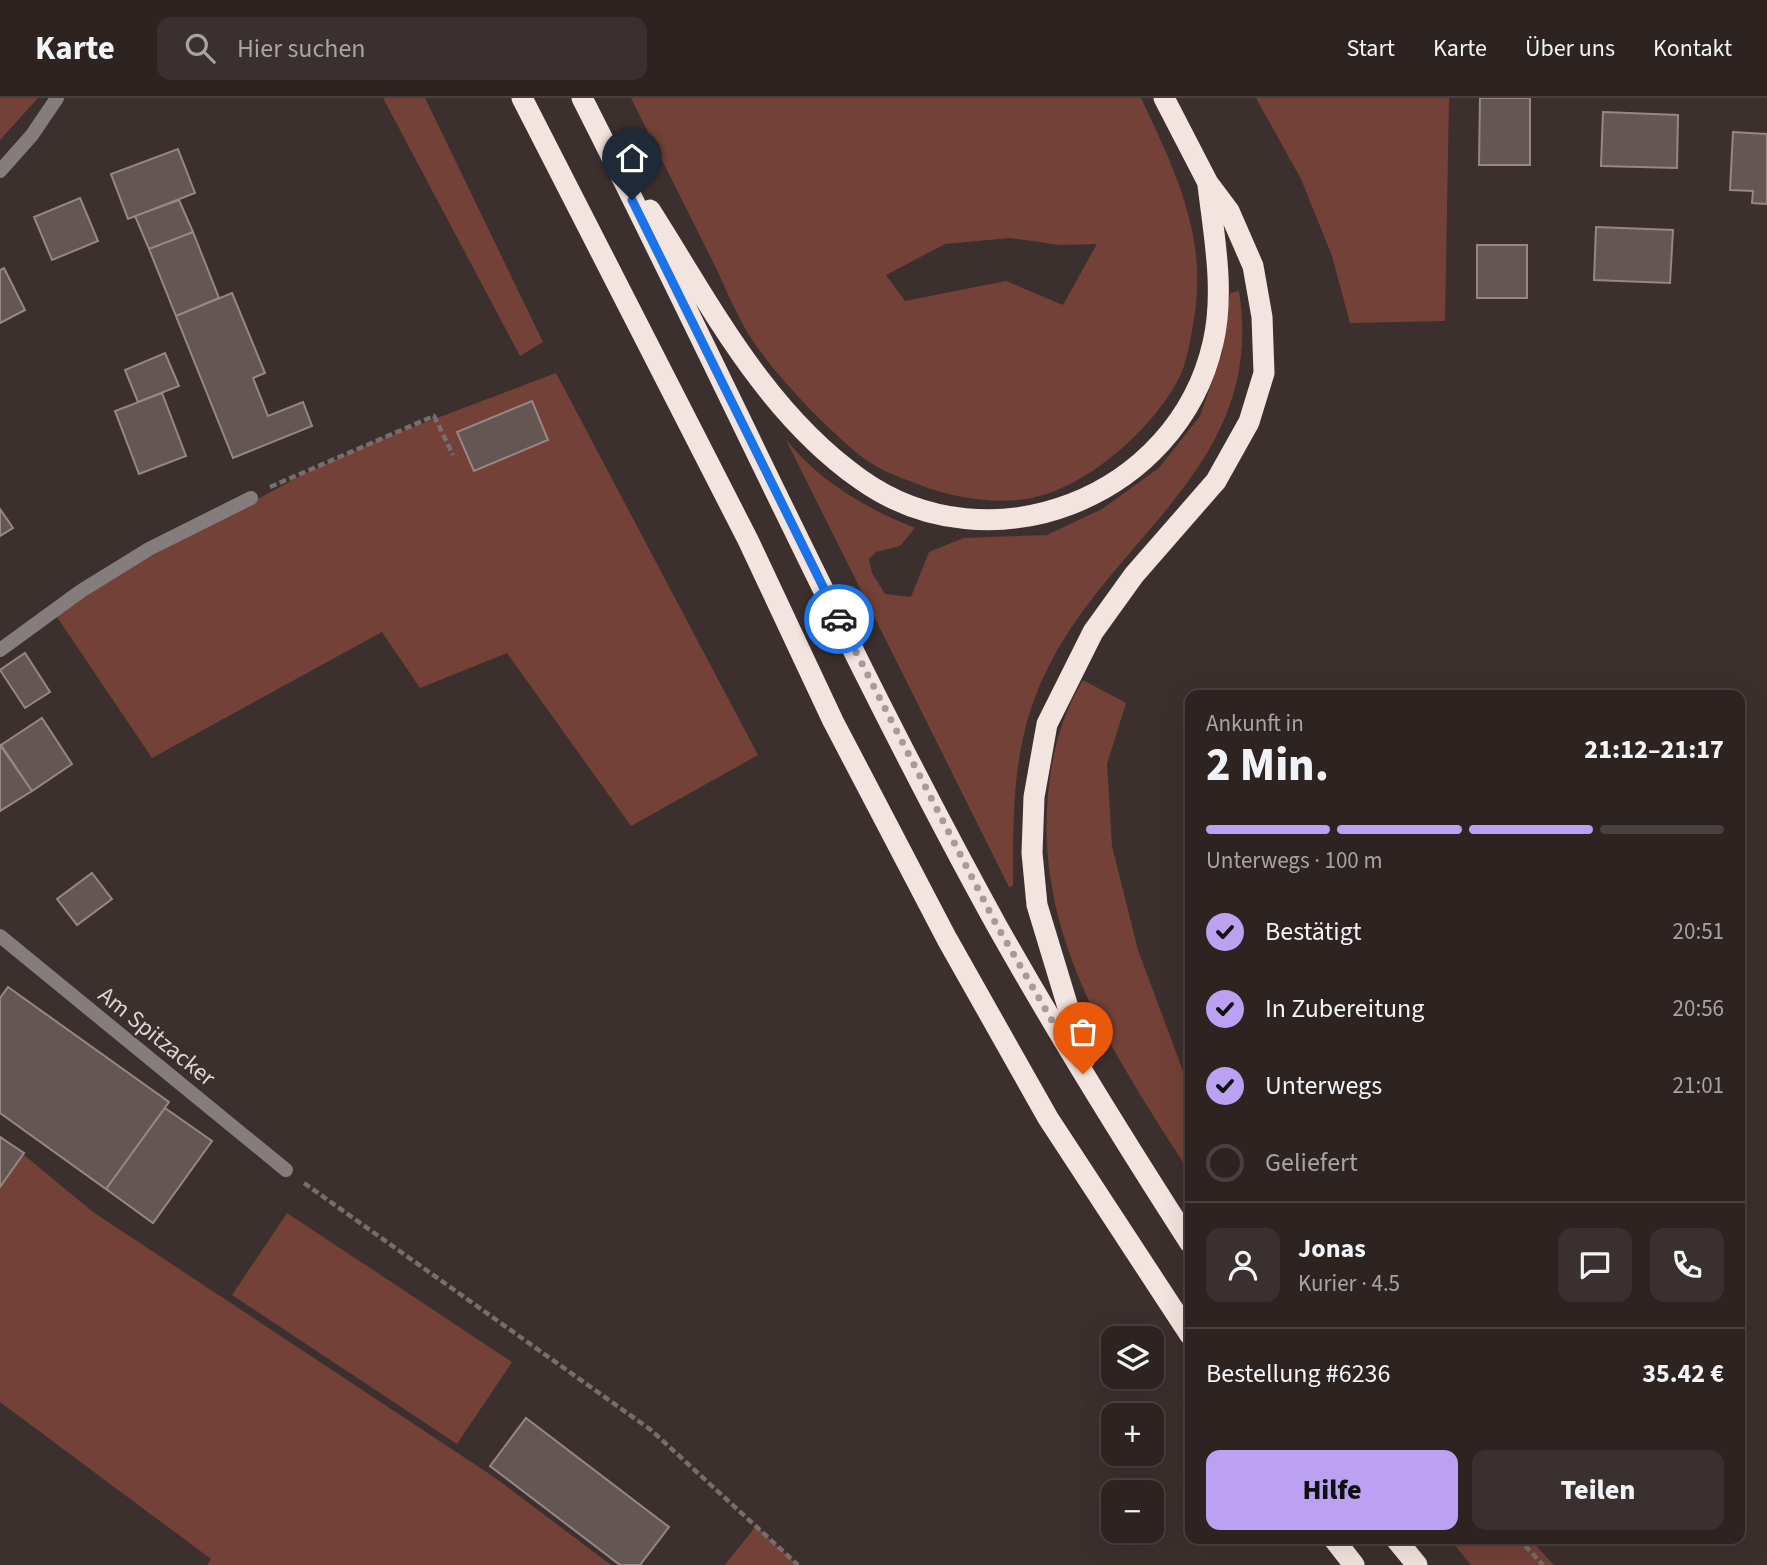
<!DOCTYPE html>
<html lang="de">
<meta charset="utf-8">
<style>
:root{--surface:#2d2422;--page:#39302f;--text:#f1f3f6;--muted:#a7a4a5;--line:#484140;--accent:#bca0f2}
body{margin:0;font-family:"Source Sans 3",sans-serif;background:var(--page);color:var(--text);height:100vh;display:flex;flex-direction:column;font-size:26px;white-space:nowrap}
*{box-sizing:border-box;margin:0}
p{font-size:23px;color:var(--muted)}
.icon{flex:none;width:38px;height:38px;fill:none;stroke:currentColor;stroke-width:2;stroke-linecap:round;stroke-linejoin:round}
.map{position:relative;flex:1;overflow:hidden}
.sheet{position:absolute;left:1185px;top:592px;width:560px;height:854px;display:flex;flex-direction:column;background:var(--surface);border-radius:14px;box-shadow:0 7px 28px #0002,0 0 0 2px var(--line)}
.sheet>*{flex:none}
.fabs{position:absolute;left:1101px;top:1228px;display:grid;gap:14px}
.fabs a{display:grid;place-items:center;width:63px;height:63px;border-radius:14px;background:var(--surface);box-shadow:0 7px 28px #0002,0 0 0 2px var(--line);font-size:35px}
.pin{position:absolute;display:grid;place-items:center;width:60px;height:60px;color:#fff;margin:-72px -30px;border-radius:50% 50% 50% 0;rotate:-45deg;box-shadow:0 0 7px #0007}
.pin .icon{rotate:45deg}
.courier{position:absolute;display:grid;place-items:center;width:70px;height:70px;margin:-35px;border:5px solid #1a73e8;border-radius:50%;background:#fff;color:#222;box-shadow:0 2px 9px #0007}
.summary em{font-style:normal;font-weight:800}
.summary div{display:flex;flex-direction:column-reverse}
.summary{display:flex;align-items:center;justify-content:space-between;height:119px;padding:0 21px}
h1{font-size:46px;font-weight:800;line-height:52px}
.bar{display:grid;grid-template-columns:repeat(4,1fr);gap:10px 7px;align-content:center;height:84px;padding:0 21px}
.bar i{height:9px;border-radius:5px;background:var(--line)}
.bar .selected{background:var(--accent)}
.bar p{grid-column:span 4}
.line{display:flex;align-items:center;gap:18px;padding:0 21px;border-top:2px solid var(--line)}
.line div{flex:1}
.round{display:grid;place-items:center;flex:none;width:74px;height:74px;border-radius:14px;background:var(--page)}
ol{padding:0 21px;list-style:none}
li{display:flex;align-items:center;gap:21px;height:77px}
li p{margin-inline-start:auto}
li .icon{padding:7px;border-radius:50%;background:var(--accent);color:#111;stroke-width:4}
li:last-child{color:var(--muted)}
li i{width:38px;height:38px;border:4px solid var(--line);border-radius:50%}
.action{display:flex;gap:14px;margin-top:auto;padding:14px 21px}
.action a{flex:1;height:80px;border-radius:14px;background:var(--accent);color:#111;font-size:28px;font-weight:800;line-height:80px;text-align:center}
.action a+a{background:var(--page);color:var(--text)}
header{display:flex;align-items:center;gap:42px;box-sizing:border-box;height:98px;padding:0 35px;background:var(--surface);border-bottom:2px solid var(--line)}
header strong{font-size:33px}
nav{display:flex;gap:38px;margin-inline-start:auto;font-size:24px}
.search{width:490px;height:63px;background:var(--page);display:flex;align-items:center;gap:18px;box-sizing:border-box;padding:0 24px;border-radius:14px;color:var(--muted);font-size:26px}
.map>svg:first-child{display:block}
.green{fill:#734137;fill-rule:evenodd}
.building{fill:#635653;stroke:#968784;stroke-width:2}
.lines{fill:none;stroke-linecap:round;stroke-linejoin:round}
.path{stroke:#786d6b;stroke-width:4.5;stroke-dasharray:7 3.5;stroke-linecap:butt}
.minor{stroke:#847d7c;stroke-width:14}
.motorway{stroke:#f4e4e0;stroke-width:21}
.done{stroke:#a59b99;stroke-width:7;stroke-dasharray:0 12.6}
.route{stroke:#1a73e8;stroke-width:9}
.labels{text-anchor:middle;stroke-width:5;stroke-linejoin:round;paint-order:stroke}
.street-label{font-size:24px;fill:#ddd5d3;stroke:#3c302e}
</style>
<header>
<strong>Karte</strong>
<div class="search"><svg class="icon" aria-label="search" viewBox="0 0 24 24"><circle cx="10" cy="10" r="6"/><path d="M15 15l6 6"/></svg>Hier suchen</div>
<nav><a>Start</a><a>Karte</a><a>Über uns</a><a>Kontakt</a></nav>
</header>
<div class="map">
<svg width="1767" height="1467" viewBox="0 0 1767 1467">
<rect width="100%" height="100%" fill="#3c302e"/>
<!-- green -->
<path class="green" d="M 0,0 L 38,0 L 0,42 Z
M 383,0 L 425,0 L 543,244 L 520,258 Z
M 631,0 L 1141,0 C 1172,66 1204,130 1196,205 C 1194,223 1188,264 1179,280 C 1152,333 1080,397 1018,402 C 984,405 947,398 915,385 C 895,378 873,369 857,355 C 823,327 772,274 749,237 C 734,212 723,184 710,158 C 684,105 657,53 631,0 ZM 1010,140 L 1060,147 L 1097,146 L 1063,207 L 1006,183 L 905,203 L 886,177 L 945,146 Z
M 1256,0 L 1449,0 L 1445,223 L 1350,225 L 1332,158 L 1301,81 Z
M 1239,193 C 1266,362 1122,432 1053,560 C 1012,634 1013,706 1013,788 L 1009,789 L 785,340 C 817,382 867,411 915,430 L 900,448 L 876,454 L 869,461 L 872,475 L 885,496 L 911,499 L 929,454 L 964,440 L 1047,437 L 1102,411 L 1159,370 L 1200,318 L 1222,256 L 1230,195 Z
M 556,275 L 758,657 L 631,728 L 507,555 L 420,590 L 382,534 L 152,660 L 57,519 L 107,482 L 304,376 L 376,343 Z
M 1083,582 L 1126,605 L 1107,666 L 1112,748 L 1138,852 L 1190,992 L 1190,1075 C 1114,957 1031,835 1049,688 C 1053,650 1063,615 1083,582 Z
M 0,1037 L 93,1114 L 494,1379 L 611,1467 L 207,1467 L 211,1461 L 0,1304 Z
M 287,1115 L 512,1264 L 457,1346 L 232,1197 Z
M 756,1428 L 797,1467 L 798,1467 L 725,1467 Z
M 1449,1440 L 1529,1440 L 1554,1467 L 1471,1467 Z"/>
<!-- building -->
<path class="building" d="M 1480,0 L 1530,0 L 1530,67 L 1479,67 Z
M 1603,14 L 1678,17 L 1677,70 L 1601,68 Z
M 1733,34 L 1767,36 L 1767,106 L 1752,105 L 1753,93 L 1730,92 Z
M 178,51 L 195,95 L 128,121 L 111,76 Z
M 80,100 L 98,143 L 52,162 L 34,119 Z
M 179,102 L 193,134 L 149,151 L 135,118 Z
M 1596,129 L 1673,132 L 1670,185 L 1594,182 Z
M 193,134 L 219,200 L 176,218 L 149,151 Z
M 1477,147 L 1527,147 L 1527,200 L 1477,200 Z
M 4,170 L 25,212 L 0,225 L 0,172 Z
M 232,195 L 265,275 L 253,280 L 268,318 L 303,304 L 312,328 L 233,360 L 176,218 Z
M 165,255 L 179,288 L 138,304 L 125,272 Z
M 162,295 L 186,358 L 139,376 L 115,313 Z
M 532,303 L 548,342 L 474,373 L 457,334 Z
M 0,411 L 13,430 L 0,438 Z
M 25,555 L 50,594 L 25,610 L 0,572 Z
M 42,620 L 72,666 L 32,693 L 1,647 Z
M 0,647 L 32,693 L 0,713 Z
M 92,775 L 112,801 L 77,827 L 57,801 Z
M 8,889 L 169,1004 L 106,1091 L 0,1015 L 0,900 Z
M 165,1010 L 212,1043 L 153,1125 L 106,1091 Z
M 0,1039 L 24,1055 L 0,1089 Z
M 526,1320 L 669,1429 L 640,1467 L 620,1467 L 490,1368 Z"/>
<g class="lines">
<!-- path -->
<path class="path" d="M 270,389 L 434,318 L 453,357
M 304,1085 L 651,1332 L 798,1467
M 1518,1440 L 1543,1467"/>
<!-- minor -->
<path class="minor" d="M 0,73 L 32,37 L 57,0
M 0,552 L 81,493 L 149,451 L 251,400
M 0,838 L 286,1072"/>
<!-- motorway -->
<path class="motorway" d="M 522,0 L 748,442 L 833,623 L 947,841 L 1048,1020 L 1190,1237
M 582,0 C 722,275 848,558 997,828 C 1058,936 1123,1041 1190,1145
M 650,112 C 711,208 765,314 860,381 C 990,474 1178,399 1213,245 C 1225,194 1214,138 1208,87
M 1084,962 L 1037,807 L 1032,755 L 1034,699 L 1047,626 L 1093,534 L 1134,477 L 1216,383 L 1249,324 L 1264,275 L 1262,219 L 1253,168 L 1229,113 L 1208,85 L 1164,0
M 1333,1440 L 1354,1467
M 1395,1440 L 1417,1467"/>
</g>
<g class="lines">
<!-- done -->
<path class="done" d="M 839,521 L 996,826 L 1083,976"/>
<!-- route -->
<path class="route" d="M 632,102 L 839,521"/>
</g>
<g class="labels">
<!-- street labels -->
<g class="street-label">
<text transform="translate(157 938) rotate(39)" y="8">Am Spitzacker</text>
</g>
</g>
</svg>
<div class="fabs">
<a><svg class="icon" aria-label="layers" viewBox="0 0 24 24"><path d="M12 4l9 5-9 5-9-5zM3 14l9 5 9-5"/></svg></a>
<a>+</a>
<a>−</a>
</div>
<div class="pin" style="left:1083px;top:976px;background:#ea580c"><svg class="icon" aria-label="bag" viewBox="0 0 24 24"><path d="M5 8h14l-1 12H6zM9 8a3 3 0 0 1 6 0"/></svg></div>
<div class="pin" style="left:632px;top:102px;background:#1f2937"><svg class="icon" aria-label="home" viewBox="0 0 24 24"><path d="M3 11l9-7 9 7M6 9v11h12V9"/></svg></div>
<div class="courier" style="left:839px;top:521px"><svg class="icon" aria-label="car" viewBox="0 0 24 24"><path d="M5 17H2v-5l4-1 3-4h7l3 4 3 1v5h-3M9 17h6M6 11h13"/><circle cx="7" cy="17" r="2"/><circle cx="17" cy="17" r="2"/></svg></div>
<section class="sheet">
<div class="summary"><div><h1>2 Min.</h1><p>Ankunft in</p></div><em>21:12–21:17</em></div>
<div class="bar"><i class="selected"></i><i class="selected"></i><i class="selected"></i><i></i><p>Unterwegs · 100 m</p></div>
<ol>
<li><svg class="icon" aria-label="check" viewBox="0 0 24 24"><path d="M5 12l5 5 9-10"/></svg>Bestätigt<p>20:51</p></li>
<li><svg class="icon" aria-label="check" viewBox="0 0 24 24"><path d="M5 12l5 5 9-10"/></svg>In Zubereitung<p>20:56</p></li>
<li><svg class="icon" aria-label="check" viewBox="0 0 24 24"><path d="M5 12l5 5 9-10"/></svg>Unterwegs<p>21:01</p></li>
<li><i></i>Geliefert</li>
</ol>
<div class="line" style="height:126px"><a class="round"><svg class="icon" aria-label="person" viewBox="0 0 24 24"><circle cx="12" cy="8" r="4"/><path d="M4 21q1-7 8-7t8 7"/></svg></a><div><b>Jonas</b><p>Kurier · 4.5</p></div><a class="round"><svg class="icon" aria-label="chat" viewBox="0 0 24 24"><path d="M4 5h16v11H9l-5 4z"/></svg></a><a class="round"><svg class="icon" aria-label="phone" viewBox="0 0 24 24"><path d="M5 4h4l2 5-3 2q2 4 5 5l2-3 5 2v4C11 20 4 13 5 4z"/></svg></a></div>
<div class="line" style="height:91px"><div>Bestellung #6236</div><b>35.42 €</b></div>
<div class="action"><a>Hilfe</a><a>Teilen</a></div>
</section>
</div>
